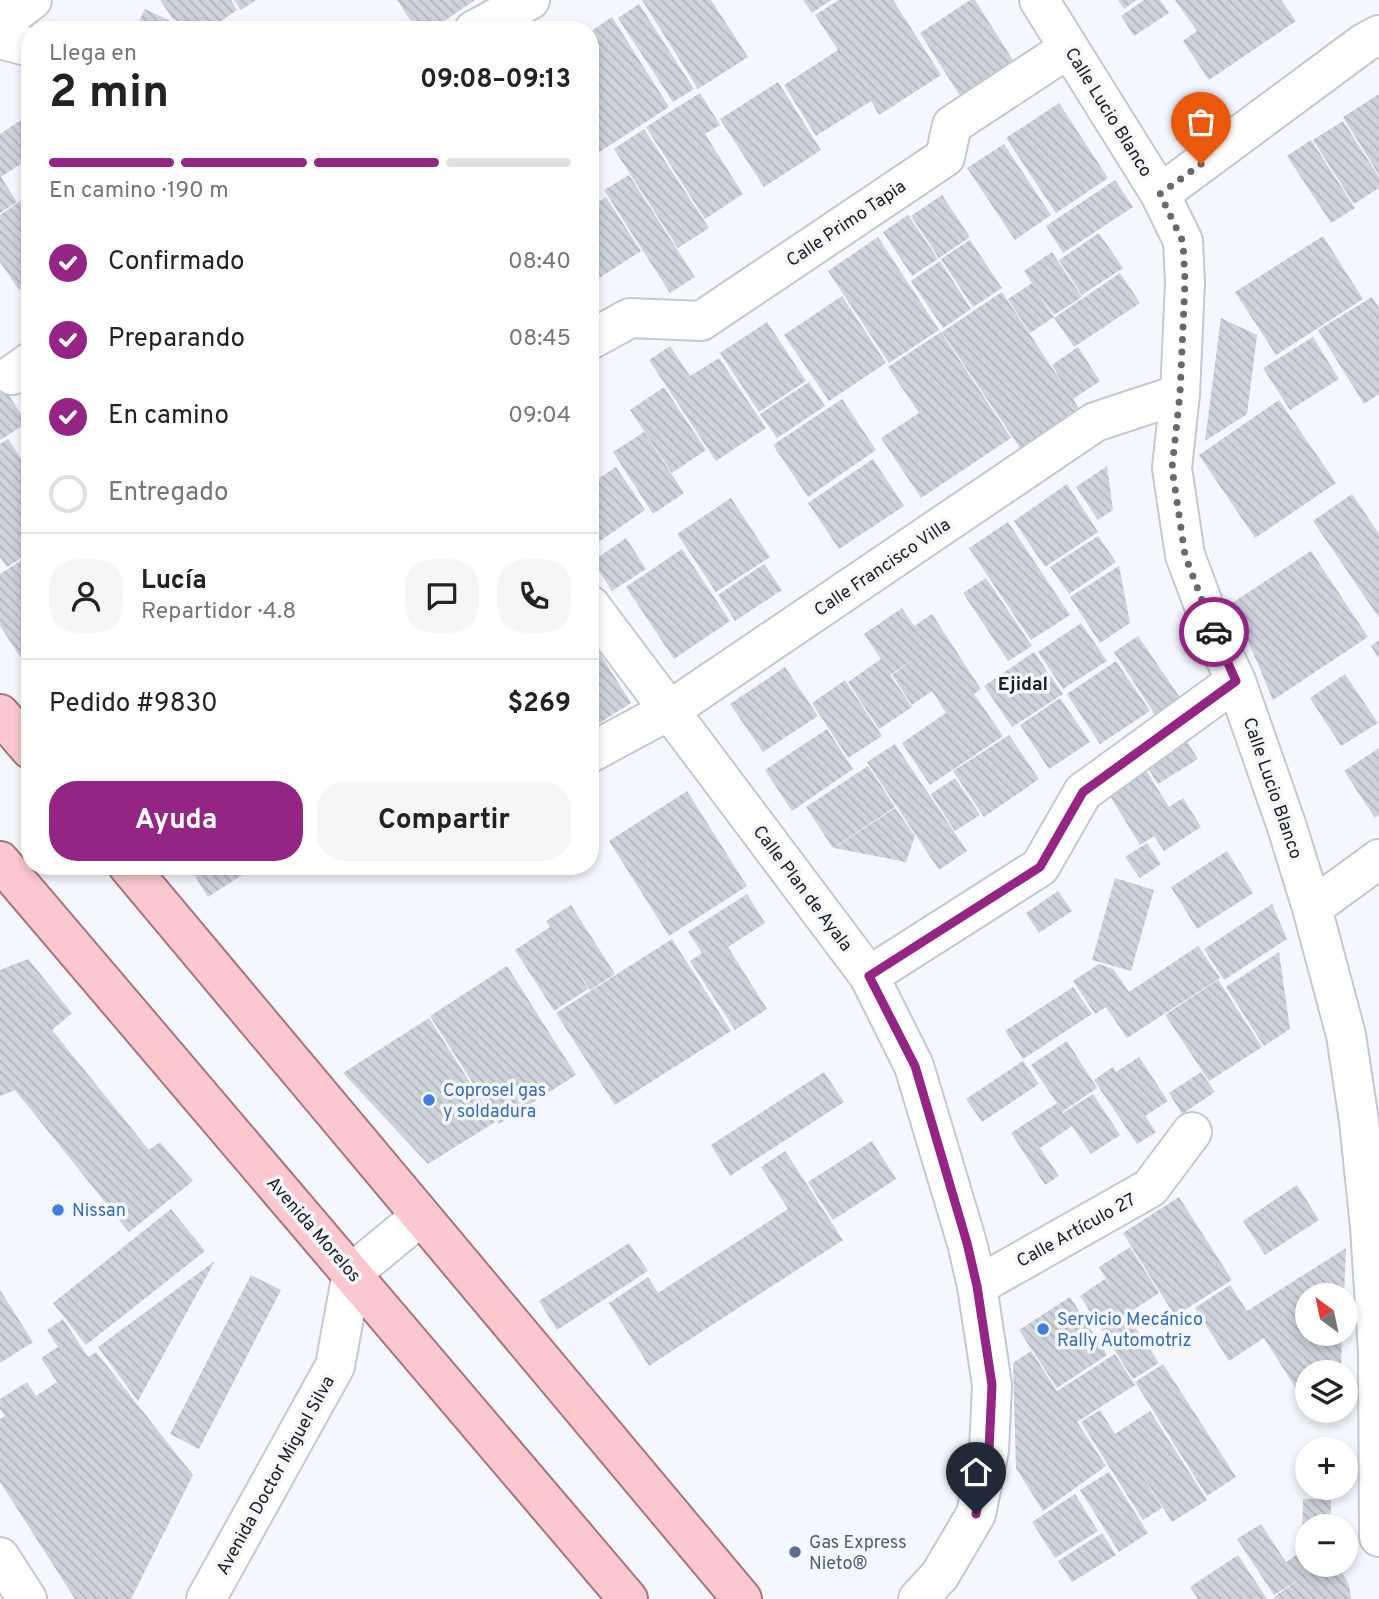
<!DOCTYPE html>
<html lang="es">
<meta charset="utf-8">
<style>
:root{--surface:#fff;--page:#f6f6f6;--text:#222;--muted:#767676;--line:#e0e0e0;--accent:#942585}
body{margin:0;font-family:Overpass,sans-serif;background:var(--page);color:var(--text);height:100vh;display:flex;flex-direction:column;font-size:26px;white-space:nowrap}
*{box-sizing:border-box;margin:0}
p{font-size:23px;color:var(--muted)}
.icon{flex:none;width:38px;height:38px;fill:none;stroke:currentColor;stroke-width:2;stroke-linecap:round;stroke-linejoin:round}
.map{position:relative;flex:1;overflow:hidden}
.drawer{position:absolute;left:21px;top:21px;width:578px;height:854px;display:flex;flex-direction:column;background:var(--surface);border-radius:28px;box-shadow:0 4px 10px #0003}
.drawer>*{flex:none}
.needle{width:46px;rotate:327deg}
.buttons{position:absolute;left:1295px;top:1283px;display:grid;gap:14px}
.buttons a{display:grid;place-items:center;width:63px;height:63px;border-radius:50%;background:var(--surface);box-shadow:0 4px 10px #0003;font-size:35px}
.pin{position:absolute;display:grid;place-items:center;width:60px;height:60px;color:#fff;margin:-72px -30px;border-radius:50% 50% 50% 0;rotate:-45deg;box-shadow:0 0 7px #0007}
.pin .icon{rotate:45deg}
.courier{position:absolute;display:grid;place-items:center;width:70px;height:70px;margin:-35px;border:5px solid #942585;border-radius:50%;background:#fff;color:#222;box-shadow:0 2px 9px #0007}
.head em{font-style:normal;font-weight:700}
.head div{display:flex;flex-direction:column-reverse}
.head{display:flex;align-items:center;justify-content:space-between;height:119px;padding:0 28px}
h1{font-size:46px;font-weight:700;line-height:52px}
.bar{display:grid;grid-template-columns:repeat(4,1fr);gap:10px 7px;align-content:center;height:84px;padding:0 28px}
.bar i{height:9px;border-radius:5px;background:var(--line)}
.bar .on{background:var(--accent)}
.bar p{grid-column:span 4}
.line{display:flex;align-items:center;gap:18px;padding:0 28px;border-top:2px solid var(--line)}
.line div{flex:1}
.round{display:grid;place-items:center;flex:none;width:74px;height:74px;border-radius:28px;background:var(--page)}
ol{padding:0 28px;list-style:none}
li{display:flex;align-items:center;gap:21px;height:77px}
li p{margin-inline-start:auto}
li .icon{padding:7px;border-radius:50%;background:var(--accent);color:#fff;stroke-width:4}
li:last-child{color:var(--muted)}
li i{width:38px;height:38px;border:4px solid var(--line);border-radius:50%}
.primary-button{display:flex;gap:14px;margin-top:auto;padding:14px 28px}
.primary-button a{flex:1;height:80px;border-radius:28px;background:var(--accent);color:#fff;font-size:28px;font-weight:700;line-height:80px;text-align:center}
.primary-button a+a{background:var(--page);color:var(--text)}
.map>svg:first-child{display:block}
.building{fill:url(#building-back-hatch)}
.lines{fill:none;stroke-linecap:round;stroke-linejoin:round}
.minor-casing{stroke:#c4c8d1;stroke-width:42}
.major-casing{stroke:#a9747c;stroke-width:42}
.minor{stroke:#fff;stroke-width:38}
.major{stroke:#fac8ce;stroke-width:38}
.done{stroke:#67696e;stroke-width:7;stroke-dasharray:0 12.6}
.route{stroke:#942585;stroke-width:9}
.shop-dot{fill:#3f7fe0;stroke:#f4f7fe;stroke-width:2.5}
.service-dot{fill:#5c6f8a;stroke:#f4f7fe;stroke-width:2.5}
.labels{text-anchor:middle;stroke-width:7;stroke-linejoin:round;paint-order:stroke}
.street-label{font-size:18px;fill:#1b1d20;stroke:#f4f7fe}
.shop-label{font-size:18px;fill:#366cbe;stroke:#f4f7fe;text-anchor:start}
.service-label{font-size:18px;fill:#4e5e75;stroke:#f4f7fe;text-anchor:start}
.neighbourhood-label{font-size:19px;font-weight:bold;fill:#1b1d20;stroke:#f4f7fe}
</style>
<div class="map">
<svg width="1379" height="1599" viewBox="0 0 1379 1599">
<defs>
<pattern id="building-back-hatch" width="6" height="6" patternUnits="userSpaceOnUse" patternTransform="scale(1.75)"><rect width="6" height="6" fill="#ced2db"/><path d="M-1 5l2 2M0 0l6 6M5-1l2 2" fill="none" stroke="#b0b4bc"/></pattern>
</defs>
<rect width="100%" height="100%" fill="#f4f7fe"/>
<!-- building -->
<path class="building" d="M 160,0 L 231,0 L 237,10 L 208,30 L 199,30 L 173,19 Z
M 234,0 L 256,0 L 241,10 Z
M 397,0 L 475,0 L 431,30 L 417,30 Z
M 642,0 L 711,0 L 748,57 L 698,89 Z
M 803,0 L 831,0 L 812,13 Z
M 839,0 L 893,0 L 941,75 L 879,115 L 871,101 L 816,136 L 784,85 L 838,50 L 815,15 Z
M 970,0 L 975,0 L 1016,65 L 962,99 L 920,33 Z
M 1118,0 L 1136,0 L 1124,9 Z
M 1144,0 L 1160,0 L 1169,13 L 1134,36 L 1121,16 Z
M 1175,0 L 1281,0 L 1296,21 L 1209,80 L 1183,41 L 1197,31 Z
M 639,4 L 694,89 L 673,102 L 618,18 Z
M 145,9 L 189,30 L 134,30 Z
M 612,17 L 669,107 L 590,158 L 590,114 L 599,108 L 590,94 L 590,54 L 593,52 L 590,47 L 590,32 Z
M 778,82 L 821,150 L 764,187 L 720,119 Z
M 700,93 L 720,125 L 705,134 L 743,194 L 705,219 L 646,127 Z
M 1379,94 L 1379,175 L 1343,117 Z
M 1059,103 L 1108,178 L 1056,213 L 1006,138 Z
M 30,114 L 30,158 L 1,177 L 17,202 L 0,213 L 0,134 Z
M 1343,121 L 1379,177 L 1379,188 L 1354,204 L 1313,140 Z
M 644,129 L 709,228 L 678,248 L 614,149 Z
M 1311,140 L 1355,208 L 1331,223 L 1287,156 Z
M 1004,144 L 1051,215 L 1015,240 L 967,168 Z
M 629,175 L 695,277 L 670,293 L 604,190 Z
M 1115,180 L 1133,207 L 1063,253 L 1046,226 Z
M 942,195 L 970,237 L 939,258 L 911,216 Z
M 606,197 L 641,251 L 590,284 L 590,207 Z
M 23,199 L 30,210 L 30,283 L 19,290 L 0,262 L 0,215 Z
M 908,215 L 938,259 L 912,276 L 883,232 Z
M 1099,233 L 1123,268 L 1082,295 L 1059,260 Z
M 1323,236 L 1363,299 L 1276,355 L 1235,292 Z
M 878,237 L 939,330 L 889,363 L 828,271 Z
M 970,240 L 1002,288 L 973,307 L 941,259 Z
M 1052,252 L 1082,297 L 1054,315 L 1036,291 L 1054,317 L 1030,333 L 1008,299 L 1032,283 L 1024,271 Z
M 940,261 L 971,309 L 943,328 L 911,281 Z
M 1120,273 L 1140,303 L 1074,347 L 1054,318 Z
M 1002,292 L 1066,389 L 1052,365 L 1078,347 L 1100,381 L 1073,399 L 1081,412 L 1022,451 L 942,332 Z
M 842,296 L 886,363 L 829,401 L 784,335 Z
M 1372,297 L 1379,308 L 1379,394 L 1364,404 L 1318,330 Z
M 1221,318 L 1257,335 L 1247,414 L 1205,441 Z
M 767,322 L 806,381 L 759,412 L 720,353 Z
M 941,332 L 1011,438 L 921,498 L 881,438 L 919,413 L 888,367 Z
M 1313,337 L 1339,379 L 1290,410 L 1263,368 Z
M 670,346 L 690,376 L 719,358 L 766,428 L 716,461 L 649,360 Z
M 0,382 L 27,423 L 0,440 Z
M 809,382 L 825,406 L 777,438 L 760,414 Z
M 664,387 L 706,450 L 672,473 L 630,410 Z
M 842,399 L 876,450 L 808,497 L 773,445 Z
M 1279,400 L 1336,483 L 1255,538 L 1199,455 Z
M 590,432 L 599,445 L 590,451 Z
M 644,432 L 684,493 L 653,514 L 613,452 Z
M 8,439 L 30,472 L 30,552 L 7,567 L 0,557 L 0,444 Z
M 873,459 L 904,506 L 839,549 L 808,503 Z
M 1107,466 L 1113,510 L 1098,520 L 1076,487 Z
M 616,467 L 645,510 L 590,548 L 590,484 Z
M 1067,484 L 1098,532 L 1045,567 L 1014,521 Z
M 1352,494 L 1379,534 L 1379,618 L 1313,521 Z
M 731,498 L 770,557 L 716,592 L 677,534 Z
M 1008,522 L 1070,615 L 1031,640 L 969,548 Z
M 1098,536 L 1116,562 L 1069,594 L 1050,567 Z
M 626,538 L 646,569 L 612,591 L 593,561 Z
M 682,549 L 730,621 L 674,659 L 626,587 Z
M 1311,551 L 1368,637 L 1273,700 L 1232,603 Z
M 30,555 L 30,672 L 0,626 L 0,574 Z
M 764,564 L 782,590 L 735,621 L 718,595 Z
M 1119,566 L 1130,623 L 1100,643 L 1070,597 Z
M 986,578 L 1032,646 L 1008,661 L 963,593 Z
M 902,608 L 914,626 L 932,614 L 981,689 L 974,694 L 1003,736 L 930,785 L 902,743 L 946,713 L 932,691 L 912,705 L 892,675 L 916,658 L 890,675 L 912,707 L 879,729 L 848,682 L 881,659 L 864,634 Z
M 1081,623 L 1107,661 L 1063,689 L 1038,652 Z
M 1138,636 L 1181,699 L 1156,716 L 1114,652 Z
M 1379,640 L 1379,659 L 1371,646 Z
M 592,641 L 631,703 L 590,729 L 590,643 Z
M 1034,652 L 1063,694 L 1012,727 L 984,686 Z
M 1116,661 L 1150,711 L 1100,744 L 1067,694 Z
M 785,667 L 818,716 L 763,752 L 730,704 Z
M 1345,674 L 1378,723 L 1341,746 L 1310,698 Z
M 845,680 L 882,736 L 848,758 L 812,703 Z
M 1060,698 L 1090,742 L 1049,769 L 1020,725 Z
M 827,729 L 853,769 L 792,811 L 765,770 Z
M 1009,735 L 1039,779 L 984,817 L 953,771 Z
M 1184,737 L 1198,759 L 1158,784 L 1144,762 Z
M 895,744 L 967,851 L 939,870 L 867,762 Z
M 1379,748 L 1379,815 L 1375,818 L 1344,771 Z
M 1142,764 L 1169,807 L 1183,798 L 1201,827 L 1164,851 L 1154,836 L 1140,845 L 1105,788 Z
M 868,766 L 895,807 L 833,848 L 806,807 Z
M 955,778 L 980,815 L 955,831 L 931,794 Z
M 687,791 L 747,886 L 669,936 L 609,841 Z
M 895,808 L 915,836 L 906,862 L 834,848 Z
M 1147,843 L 1161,864 L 1140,878 L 1125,857 Z
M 1227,851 L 1253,893 L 1197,929 L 1171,887 Z
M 189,866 L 256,866 L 208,897 Z
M 1115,878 L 1154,890 L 1131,971 L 1092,960 Z
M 1058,891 L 1072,911 L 1039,933 L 1026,913 Z
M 747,894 L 765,923 L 728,947 L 767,1009 L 735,1030 L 690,961 L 702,953 L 688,932 Z
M 1272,904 L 1287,939 L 1224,980 L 1204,949 Z
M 571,905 L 615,974 L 590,990 L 574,965 L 588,989 L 554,1011 L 515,950 L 550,927 L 546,921 Z
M 672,939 L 731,1031 L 615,1105 L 556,1013 Z
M 1198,946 L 1220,978 L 1127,1038 L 1106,1007 L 1095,1014 L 1073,981 L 1099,964 L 1113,969 L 1129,992 Z
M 1279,952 L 1290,1029 L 1264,1046 L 1226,987 Z
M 28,959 L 72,1013 L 52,1030 L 149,1150 L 160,1142 L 193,1181 L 129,1232 L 15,1090 L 0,1096 L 0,970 Z
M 507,966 L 576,1075 L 499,1124 L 430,1016 Z
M 1218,980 L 1262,1047 L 1209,1081 L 1165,1015 Z
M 1073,987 L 1092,1014 L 1023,1059 L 1005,1031 Z
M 429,1018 L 495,1122 L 428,1164 L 343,1073 Z
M 1067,1041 L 1097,1088 L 1062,1112 L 1063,1113 L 1093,1094 L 1120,1135 L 1091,1154 L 1072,1126 L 1040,1148 L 1059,1176 L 1045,1185 L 1011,1133 L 1057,1103 L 1031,1065 Z
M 1139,1057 L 1168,1101 L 1145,1116 L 1156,1132 L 1137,1144 L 1094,1080 L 1113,1067 L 1116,1072 Z
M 1023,1061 L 1039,1084 L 982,1122 L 966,1099 Z
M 824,1072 L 844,1102 L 730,1176 L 711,1145 Z
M 1201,1072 L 1215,1092 L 1182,1114 L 1169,1093 Z
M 872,1141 L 896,1179 L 833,1220 L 808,1182 Z
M 785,1151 L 843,1240 L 649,1366 L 609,1303 L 648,1277 L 658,1293 L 788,1209 L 761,1167 Z
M 1297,1185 L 1319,1220 L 1265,1255 L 1243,1221 Z
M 1179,1197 L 1232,1280 L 1175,1316 L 1123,1233 Z
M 171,1209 L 205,1251 L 86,1345 L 53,1303 Z
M 629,1243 L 648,1271 L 557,1330 L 539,1301 Z
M 1130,1247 L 1159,1293 L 1127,1314 L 1159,1363 L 1133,1379 L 1080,1296 L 1105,1279 L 1111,1287 L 1099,1267 Z
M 1346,1248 L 1344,1295 L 1307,1295 L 1307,1334 L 1342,1334 L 1341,1372 L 1307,1372 L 1307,1406 L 1264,1338 L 1229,1361 L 1195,1308 L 1230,1285 L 1247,1311 Z
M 215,1261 L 138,1401 L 98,1347 Z
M 251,1275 L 281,1290 L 199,1449 L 170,1434 Z
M 0,1290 L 33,1342 L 0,1363 Z
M 1070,1297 L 1107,1355 L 1057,1388 L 1019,1330 Z
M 63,1319 L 88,1357 L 96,1352 L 193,1475 L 131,1599 L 75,1599 L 0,1482 L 0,1419 L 5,1416 L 0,1409 L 0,1399 L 27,1382 L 36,1396 L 57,1382 L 41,1358 L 58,1347 L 47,1330 Z
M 1031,1351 L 1057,1391 L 1115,1354 L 1135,1385 L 1077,1422 L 1106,1466 L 1043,1511 L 1016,1468 L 1013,1363 Z
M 1163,1364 L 1236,1477 L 1207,1496 L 1135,1382 Z
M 1100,1410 L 1115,1434 L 1150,1411 L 1207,1500 L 1172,1522 L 1129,1454 L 1162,1508 L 1143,1520 L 1081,1422 Z
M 1109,1472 L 1148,1533 L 1119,1552 L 1080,1490 Z
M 1075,1494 L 1098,1531 L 1055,1558 L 1032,1522 Z
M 1303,1499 L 1331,1499 L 1331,1526 L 1307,1526 L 1307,1541 L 1302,1541 Z
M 1261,1524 L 1286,1562 L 1307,1548 L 1307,1564 L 1336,1564 L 1349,1584 L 1351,1599 L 1275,1599 L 1274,1597 L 1300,1579 L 1274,1595 L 1237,1539 Z
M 1102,1533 L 1116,1555 L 1072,1582 L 1058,1561 Z
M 1238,1555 L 1267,1599 L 1198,1599 L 1190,1587 Z"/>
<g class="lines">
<defs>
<path id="minor" d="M 1039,0 L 1160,194 L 1183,241 L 1185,282 L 1180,394 L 1172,468 L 1185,555 L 1217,641 L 1236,681 L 1287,827 L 1312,908 L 1346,1035 L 1359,1121 L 1370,1227 L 1378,1352 L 1379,1537
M 0,24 L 32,0
M 474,30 L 530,0
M 0,39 L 30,47
M 1160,194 L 1364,43 L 1379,35
M 590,340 L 630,318 L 701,321 L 945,157 L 952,125 L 1069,48
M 12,375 L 30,362
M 590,605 L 869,976 L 914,1066 L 967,1243 L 977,1286 L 992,1385 L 989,1450 L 976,1514 L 940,1575 L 918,1599
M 590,753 L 670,710 L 1095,422 L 1180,394
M 1312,908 L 1379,859
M 869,976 L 1040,867 L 1083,792 L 1236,681
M 977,1286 L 1150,1188 L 1192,1132
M 0,1557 L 27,1599
M 206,1599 L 335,1366 L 352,1273 L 421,1216"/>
<path id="major" d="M 0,714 L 30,749
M 0,861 L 628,1599
M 128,866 L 742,1599"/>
</defs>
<!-- minor casing -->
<use href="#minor" class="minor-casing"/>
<!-- major casing -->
<use href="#major" class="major-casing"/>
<!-- minor -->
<use href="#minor" class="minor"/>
<!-- major -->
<use href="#major" class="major"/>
</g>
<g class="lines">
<!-- done -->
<path class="done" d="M 1201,164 L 1160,194 L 1183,242 L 1185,282 L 1180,394 L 1172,468 L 1185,555 L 1214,632"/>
<!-- route -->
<path class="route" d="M 976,1514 L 989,1450 L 992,1385 L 977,1286 L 967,1243 L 915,1066 L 869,976 L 1040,867 L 1083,792 L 1236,681 L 1214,632"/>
</g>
<!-- markers -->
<g class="shop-dot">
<circle cx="429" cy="1100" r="7"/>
<circle cx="58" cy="1210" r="7"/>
<circle cx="1043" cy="1329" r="7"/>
</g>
<circle class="service-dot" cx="795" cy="1552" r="7"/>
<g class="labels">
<!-- street labels -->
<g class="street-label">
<text transform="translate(1109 112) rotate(58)" y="6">Calle Lucio Blanco</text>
<text transform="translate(846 223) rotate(-34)" y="6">Calle Primo Tapia</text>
<text transform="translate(882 567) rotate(-34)" y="6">Calle Francisco Villa</text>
<text transform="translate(1273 788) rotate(71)" y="6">Calle Lucio Blanco</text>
<text transform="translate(803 888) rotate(53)" y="6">Calle Plan de Ayala</text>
<text transform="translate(314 1229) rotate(49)" y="6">Avenida Morelos</text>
<text transform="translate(1076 1230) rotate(-29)" y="6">Calle Artículo 27</text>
<text transform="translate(275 1475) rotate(-61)" y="6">Avenida Doctor Miguel Silva</text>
</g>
<!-- shop labels -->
<g class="shop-label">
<text x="443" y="1096">Coprosel gas<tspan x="443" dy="21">y soldadura</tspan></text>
<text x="72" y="1216">Nissan</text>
<text x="1057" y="1325">Servicio Mecánico<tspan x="1057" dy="21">Rally Automotriz</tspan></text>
</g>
<!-- service labels -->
<g class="service-label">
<text x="809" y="1548">Gas Express<tspan x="809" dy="21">Nieto®</tspan></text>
</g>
<!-- neighbourhood labels -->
<g class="neighbourhood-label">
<text x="1023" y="690">Ejidal</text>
</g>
</g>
</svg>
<div class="buttons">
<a><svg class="needle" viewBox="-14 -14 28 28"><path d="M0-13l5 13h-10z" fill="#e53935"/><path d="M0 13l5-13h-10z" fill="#767676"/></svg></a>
<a><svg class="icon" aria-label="layers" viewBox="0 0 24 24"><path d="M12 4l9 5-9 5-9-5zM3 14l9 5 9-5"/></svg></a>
<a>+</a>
<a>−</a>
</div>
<div class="pin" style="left:1201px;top:164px;background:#ea580c"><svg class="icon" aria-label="bag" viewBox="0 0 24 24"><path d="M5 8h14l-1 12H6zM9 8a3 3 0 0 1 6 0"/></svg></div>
<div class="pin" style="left:976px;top:1514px;background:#1f2937"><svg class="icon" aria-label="home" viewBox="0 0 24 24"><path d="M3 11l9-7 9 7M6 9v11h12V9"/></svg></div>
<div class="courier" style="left:1214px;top:632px"><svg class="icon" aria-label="car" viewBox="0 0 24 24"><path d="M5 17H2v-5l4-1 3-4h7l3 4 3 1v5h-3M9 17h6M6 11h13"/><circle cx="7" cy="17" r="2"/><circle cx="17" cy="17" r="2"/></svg></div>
<section class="drawer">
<div class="head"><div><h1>2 min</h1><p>Llega en</p></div><em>09:08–09:13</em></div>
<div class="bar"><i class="on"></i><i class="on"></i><i class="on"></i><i></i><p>En camino · 190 m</p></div>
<ol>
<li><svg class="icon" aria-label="check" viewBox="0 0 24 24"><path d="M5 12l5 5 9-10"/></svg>Confirmado<p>08:40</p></li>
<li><svg class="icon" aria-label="check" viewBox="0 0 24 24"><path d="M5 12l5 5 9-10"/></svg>Preparando<p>08:45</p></li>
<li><svg class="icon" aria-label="check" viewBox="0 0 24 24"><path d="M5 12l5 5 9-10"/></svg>En camino<p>09:04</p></li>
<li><i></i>Entregado</li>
</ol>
<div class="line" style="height:126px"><a class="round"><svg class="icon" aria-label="person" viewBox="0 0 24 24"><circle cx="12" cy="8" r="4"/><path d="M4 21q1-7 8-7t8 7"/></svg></a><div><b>Lucía</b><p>Repartidor · 4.8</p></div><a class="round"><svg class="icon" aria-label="chat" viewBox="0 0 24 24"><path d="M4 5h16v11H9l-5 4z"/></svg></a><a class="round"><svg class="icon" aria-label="phone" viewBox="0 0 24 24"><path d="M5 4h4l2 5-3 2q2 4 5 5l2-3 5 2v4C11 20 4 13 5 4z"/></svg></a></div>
<div class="line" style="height:91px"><div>Pedido #9830</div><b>$269</b></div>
<div class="primary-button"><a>Ayuda</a><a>Compartir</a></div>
</section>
</div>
